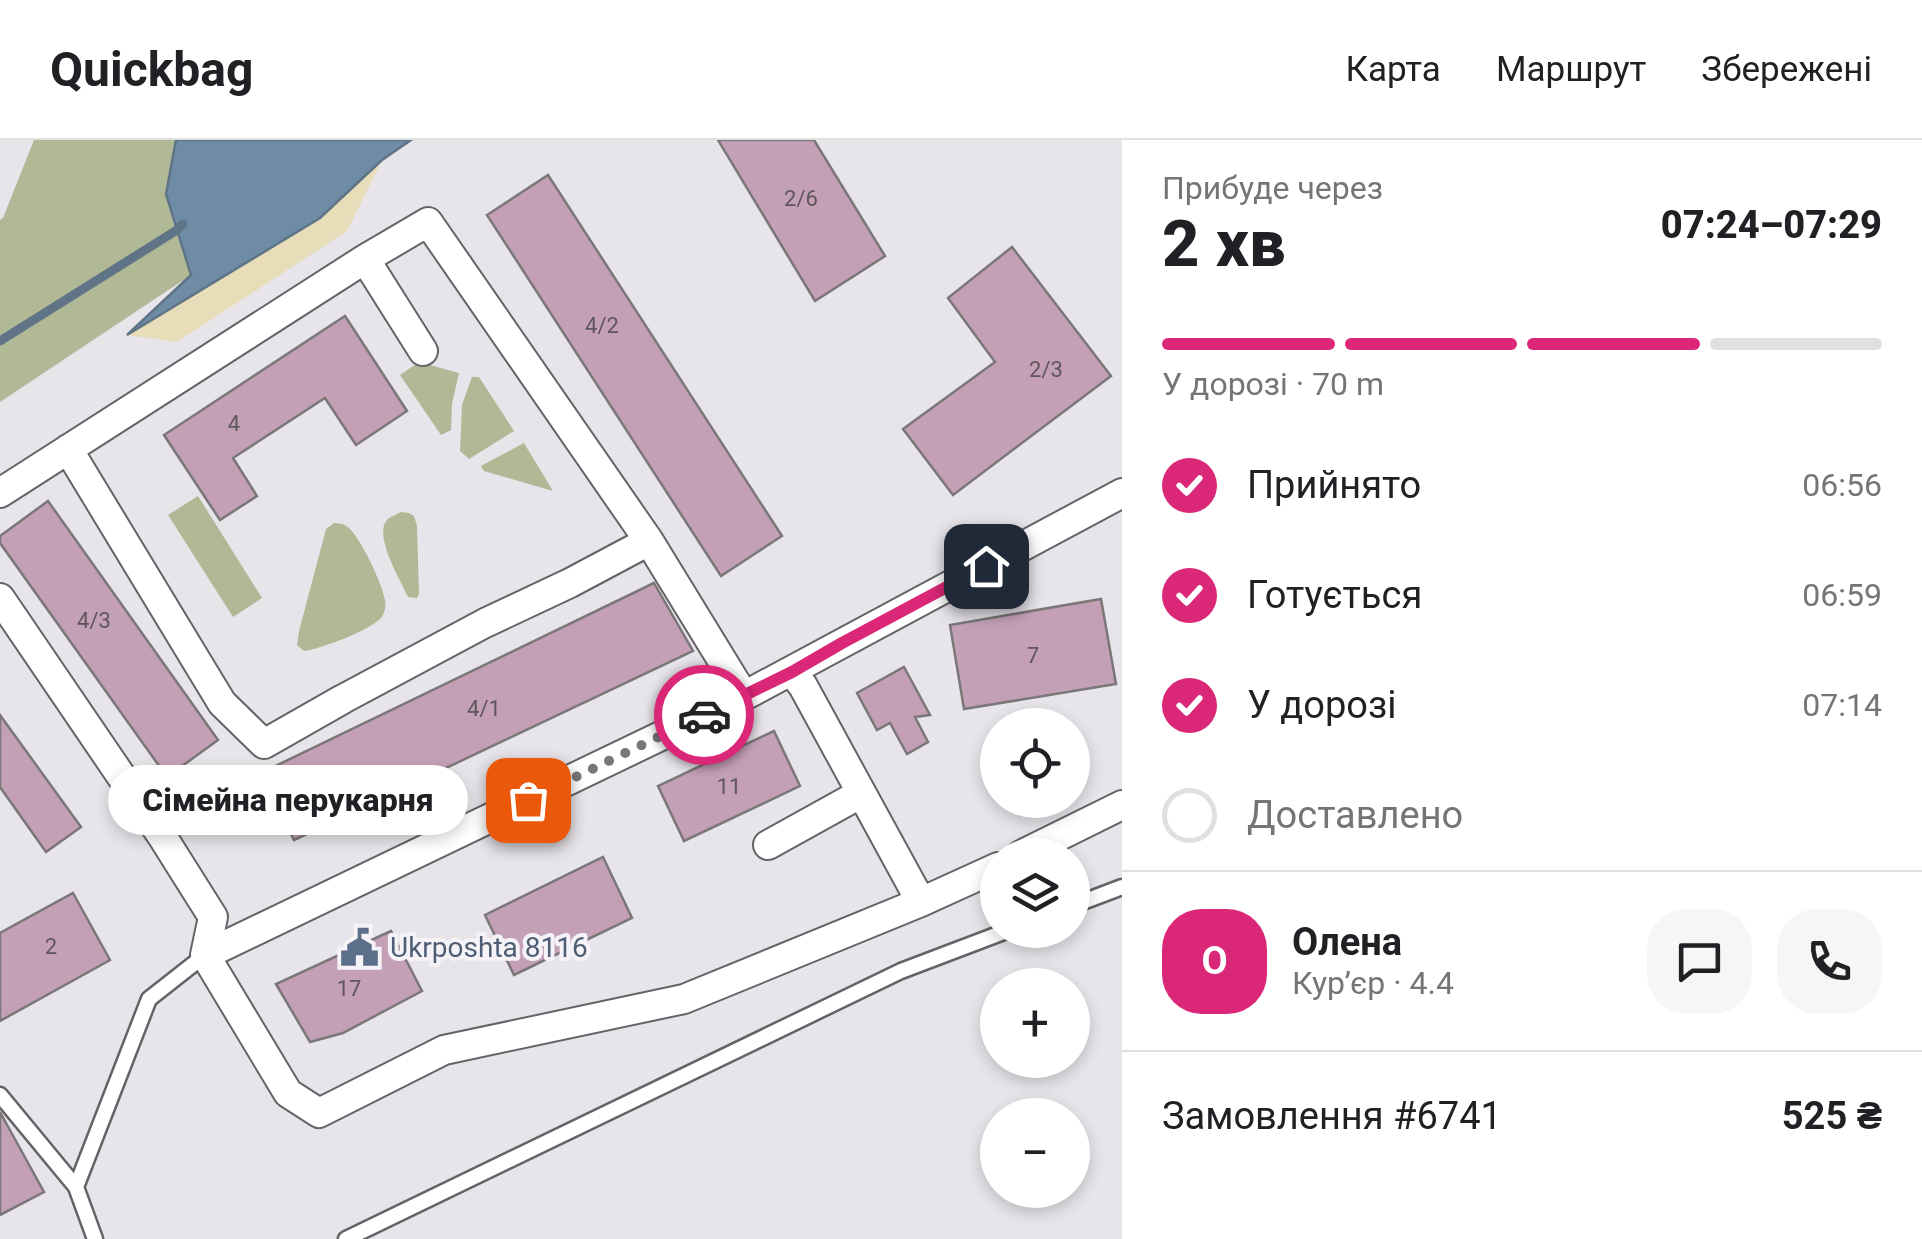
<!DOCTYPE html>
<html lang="uk">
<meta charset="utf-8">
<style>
:root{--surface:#fff;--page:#f6f6f6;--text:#202124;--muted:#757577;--line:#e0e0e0;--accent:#db2777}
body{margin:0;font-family:Roboto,sans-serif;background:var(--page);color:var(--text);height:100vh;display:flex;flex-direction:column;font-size:38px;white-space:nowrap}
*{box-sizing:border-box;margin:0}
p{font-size:32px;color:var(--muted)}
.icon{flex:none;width:55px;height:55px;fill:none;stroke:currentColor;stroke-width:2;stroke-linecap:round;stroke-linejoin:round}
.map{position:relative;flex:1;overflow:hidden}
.side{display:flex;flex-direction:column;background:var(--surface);width:800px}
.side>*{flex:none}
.controls{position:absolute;left:980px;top:568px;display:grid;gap:20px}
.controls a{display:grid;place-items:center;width:110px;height:110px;border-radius:50%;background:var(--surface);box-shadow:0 5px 15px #0003;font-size:50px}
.pin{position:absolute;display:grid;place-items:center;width:85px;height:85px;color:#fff;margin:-42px;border-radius:20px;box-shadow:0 5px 15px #0006}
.courier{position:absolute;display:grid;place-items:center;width:100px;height:100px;margin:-50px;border:8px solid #db2777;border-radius:50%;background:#fff;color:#222;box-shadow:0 2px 12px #0007}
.bubble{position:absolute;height:70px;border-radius:35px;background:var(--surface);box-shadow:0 5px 15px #0003;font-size:32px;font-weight:800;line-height:70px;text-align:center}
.head em{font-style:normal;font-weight:800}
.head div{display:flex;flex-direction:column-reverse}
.head{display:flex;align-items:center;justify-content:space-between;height:170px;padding:0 40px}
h1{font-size:65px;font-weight:800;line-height:75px}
.bar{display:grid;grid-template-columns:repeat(4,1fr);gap:15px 10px;align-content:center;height:120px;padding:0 40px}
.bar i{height:12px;border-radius:8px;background:var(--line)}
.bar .selected{background:var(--accent)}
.bar p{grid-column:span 4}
.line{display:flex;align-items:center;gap:25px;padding:0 40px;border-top:2px solid var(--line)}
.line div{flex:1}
.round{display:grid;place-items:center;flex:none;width:105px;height:105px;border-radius:40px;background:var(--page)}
ol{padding:0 40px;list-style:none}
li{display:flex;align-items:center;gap:30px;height:110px}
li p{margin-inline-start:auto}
li .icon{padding:10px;border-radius:50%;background:var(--accent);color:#fff;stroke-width:4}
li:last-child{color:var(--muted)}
li i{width:55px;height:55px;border:5px solid var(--line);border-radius:50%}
header{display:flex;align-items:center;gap:60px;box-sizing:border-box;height:140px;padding:0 50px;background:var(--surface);border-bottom:2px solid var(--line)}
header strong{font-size:48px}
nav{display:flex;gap:55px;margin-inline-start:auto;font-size:35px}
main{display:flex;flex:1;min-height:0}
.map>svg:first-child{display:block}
.green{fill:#b0b896}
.sand{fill:#e7ddb8}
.water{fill:#6e8ca5;stroke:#5f7486;stroke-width:2.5}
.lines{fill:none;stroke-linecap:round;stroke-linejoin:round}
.stream{stroke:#5f7486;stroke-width:9}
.building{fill:#c4a0b6;stroke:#7b7779;stroke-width:2.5}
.service-casing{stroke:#656367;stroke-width:19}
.minor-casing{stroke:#656367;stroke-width:32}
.service{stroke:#fff;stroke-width:14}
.minor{stroke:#fff;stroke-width:28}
.done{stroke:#79777a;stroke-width:10;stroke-dasharray:0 18}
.route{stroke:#db2777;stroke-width:12}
.labels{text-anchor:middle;stroke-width:8;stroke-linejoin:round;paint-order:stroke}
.number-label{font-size:22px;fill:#5f555c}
.service-label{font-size:28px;fill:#4e5e75;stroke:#f5f3f7;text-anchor:start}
</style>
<header>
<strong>Quickbag</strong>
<nav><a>Карта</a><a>Маршрут</a><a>Збережені</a></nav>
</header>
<main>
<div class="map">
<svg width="1122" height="1099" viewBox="0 0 1122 1099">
<rect width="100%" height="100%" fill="#e8e5ea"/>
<!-- green -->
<path class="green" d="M 34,0 L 176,0 L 166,54 L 191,135 L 0,262 L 0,80 L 3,78 Z
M 419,222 L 459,233 L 452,264 L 451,290 L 441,295 L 400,235 Z
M 472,237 L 479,237 L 514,291 L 469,319 L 460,311 L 462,265 Z
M 524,303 L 553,351 L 484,331 L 481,326 Z
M 198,356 L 262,458 L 233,477 L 168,375 Z
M 401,372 L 409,373 L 414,376 L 417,386 L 419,454 L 417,458 L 408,457 C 401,441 373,395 387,380 C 388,378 399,373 401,372 Z
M 334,383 C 342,384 343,383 349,388 C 361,399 382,443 385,460 C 386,465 385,470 383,475 C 376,489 320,509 304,511 L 297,505 L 299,491 L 326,389 Z"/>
<!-- sand -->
<path class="sand" d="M 382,20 L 347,91 L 177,202 L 127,195 L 320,78 Z"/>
<!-- water -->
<path class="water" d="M 176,0 L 411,0 L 382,20 L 320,78 L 127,195 L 191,135 L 166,54 Z"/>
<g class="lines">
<!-- stream -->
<path class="stream" d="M 0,201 L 177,90 L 183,84"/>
</g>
<!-- building -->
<path class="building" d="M 718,0 L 814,0 L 885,116 L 815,161 Z
M 548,35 L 782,396 L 721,436 L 487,75 Z
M 1012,107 L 1111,236 L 953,355 L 903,289 L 995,222 L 948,158 Z
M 345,176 L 407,271 L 356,305 L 325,258 L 233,318 L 257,356 L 220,380 L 164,295 Z
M 48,361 L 218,600 L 167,637 L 0,403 L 0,396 Z
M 654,443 L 693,511 L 294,700 L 261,633 Z
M 1101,459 L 1116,544 L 964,569 L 950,485 Z
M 904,527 L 930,575 L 915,577 L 928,602 L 907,614 L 890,583 L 877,590 L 857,553 Z
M 0,575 L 81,687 L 46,712 L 0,647 Z
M 774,591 L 800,646 L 684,701 L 658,646 Z
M 603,717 L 632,778 L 514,835 L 485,775 Z
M 73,753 L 110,820 L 0,881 L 0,793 Z
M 391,791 L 422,851 L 343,893 L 310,902 L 276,844 Z
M 0,972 L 44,1052 L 0,1075 Z"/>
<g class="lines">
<defs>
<path id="service" d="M 1072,766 L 1122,747
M 0,955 L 76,1047
M 95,1099 L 76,1047 L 149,859 L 205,815
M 346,1099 L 901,831 L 1009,790"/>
<path id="minor" d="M 365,119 L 423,211
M 68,309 L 222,563 L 264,604 L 343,559 L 485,483 L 570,443 L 649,401
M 0,353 L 365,119 L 428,82 L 649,401 L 744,556
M 0,458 L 162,696 L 213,777 L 205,815 L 288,953 L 319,973 L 444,910 L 684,859 L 921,762
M 792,532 L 803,546 L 921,762 L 998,727
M 768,705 L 860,654
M 1021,715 L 1122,665
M 205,815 L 744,556 L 1122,353"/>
</defs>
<!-- service casing -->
<use href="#service" class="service-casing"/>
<!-- minor casing -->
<use href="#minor" class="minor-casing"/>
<!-- service -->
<use href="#service" class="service"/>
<!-- minor -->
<use href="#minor" class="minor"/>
</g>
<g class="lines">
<!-- done -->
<path class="done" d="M 528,660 L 704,575"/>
<!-- route -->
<path class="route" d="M 704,575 L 792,532 L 842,503 L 986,426"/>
</g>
<!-- icons -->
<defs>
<symbol id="civic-bare" viewBox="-9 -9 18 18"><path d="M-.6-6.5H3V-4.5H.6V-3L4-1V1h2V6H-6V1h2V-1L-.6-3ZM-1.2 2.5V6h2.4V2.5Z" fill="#5c6f8a" stroke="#f5f3f7" stroke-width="2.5" paint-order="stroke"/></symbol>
</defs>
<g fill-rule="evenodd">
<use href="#civic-bare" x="332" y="780" width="55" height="55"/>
</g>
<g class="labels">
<!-- number labels -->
<g class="number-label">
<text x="801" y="66">2/6</text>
<text x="602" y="193">4/2</text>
<text x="1046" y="237">2/3</text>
<text x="234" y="291">4</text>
<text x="94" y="488">4/3</text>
<text x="1033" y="523">7</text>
<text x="484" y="576">4/1</text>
<text x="729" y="654">11</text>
<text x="51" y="814">2</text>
<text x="349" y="856">17</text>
</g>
<!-- service labels -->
<g class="service-label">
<text x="390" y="817">Ukrposhta 8116</text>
</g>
</g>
</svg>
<div class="controls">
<a><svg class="icon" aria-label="locate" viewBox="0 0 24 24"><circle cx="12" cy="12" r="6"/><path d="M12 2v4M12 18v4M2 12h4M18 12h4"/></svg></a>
<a><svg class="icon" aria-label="layers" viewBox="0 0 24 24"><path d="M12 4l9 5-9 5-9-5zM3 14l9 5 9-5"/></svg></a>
<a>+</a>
<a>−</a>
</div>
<div class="pin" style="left:528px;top:660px;background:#ea580c"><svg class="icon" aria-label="bag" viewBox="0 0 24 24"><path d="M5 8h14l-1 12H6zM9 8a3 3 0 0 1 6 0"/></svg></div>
<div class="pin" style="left:986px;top:426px;background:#1f2937"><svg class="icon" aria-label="home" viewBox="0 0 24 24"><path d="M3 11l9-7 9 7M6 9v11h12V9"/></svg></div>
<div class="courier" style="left:704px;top:575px"><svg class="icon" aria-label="car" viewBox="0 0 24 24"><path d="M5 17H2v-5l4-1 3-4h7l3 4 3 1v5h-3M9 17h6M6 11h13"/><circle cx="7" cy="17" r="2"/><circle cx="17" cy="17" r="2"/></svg></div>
<div class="bubble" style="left:108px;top:625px;width:360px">Сімейна перукарня</div>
</div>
<section class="side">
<div class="head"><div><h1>2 хв</h1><p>Прибуде через</p></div><em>07:24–07:29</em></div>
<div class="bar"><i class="selected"></i><i class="selected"></i><i class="selected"></i><i></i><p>У дорозі · 70 m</p></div>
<ol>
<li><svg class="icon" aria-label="check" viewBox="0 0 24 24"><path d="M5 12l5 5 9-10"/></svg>Прийнято<p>06:56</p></li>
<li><svg class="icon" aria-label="check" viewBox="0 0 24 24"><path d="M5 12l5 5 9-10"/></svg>Готується<p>06:59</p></li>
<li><svg class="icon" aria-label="check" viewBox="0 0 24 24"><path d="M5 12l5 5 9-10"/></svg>У дорозі<p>07:14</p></li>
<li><i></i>Доставлено</li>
</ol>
<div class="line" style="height:180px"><b class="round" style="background:var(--accent);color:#fff">О</b><div><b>Олена</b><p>Кур’єр · 4.4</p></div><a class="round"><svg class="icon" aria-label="chat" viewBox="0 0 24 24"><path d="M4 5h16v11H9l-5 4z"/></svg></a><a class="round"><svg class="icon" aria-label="phone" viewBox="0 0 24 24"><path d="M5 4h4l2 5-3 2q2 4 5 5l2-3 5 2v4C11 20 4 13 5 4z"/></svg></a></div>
<div class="line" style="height:130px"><div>Замовлення #6741</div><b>525 ₴</b></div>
</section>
</main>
